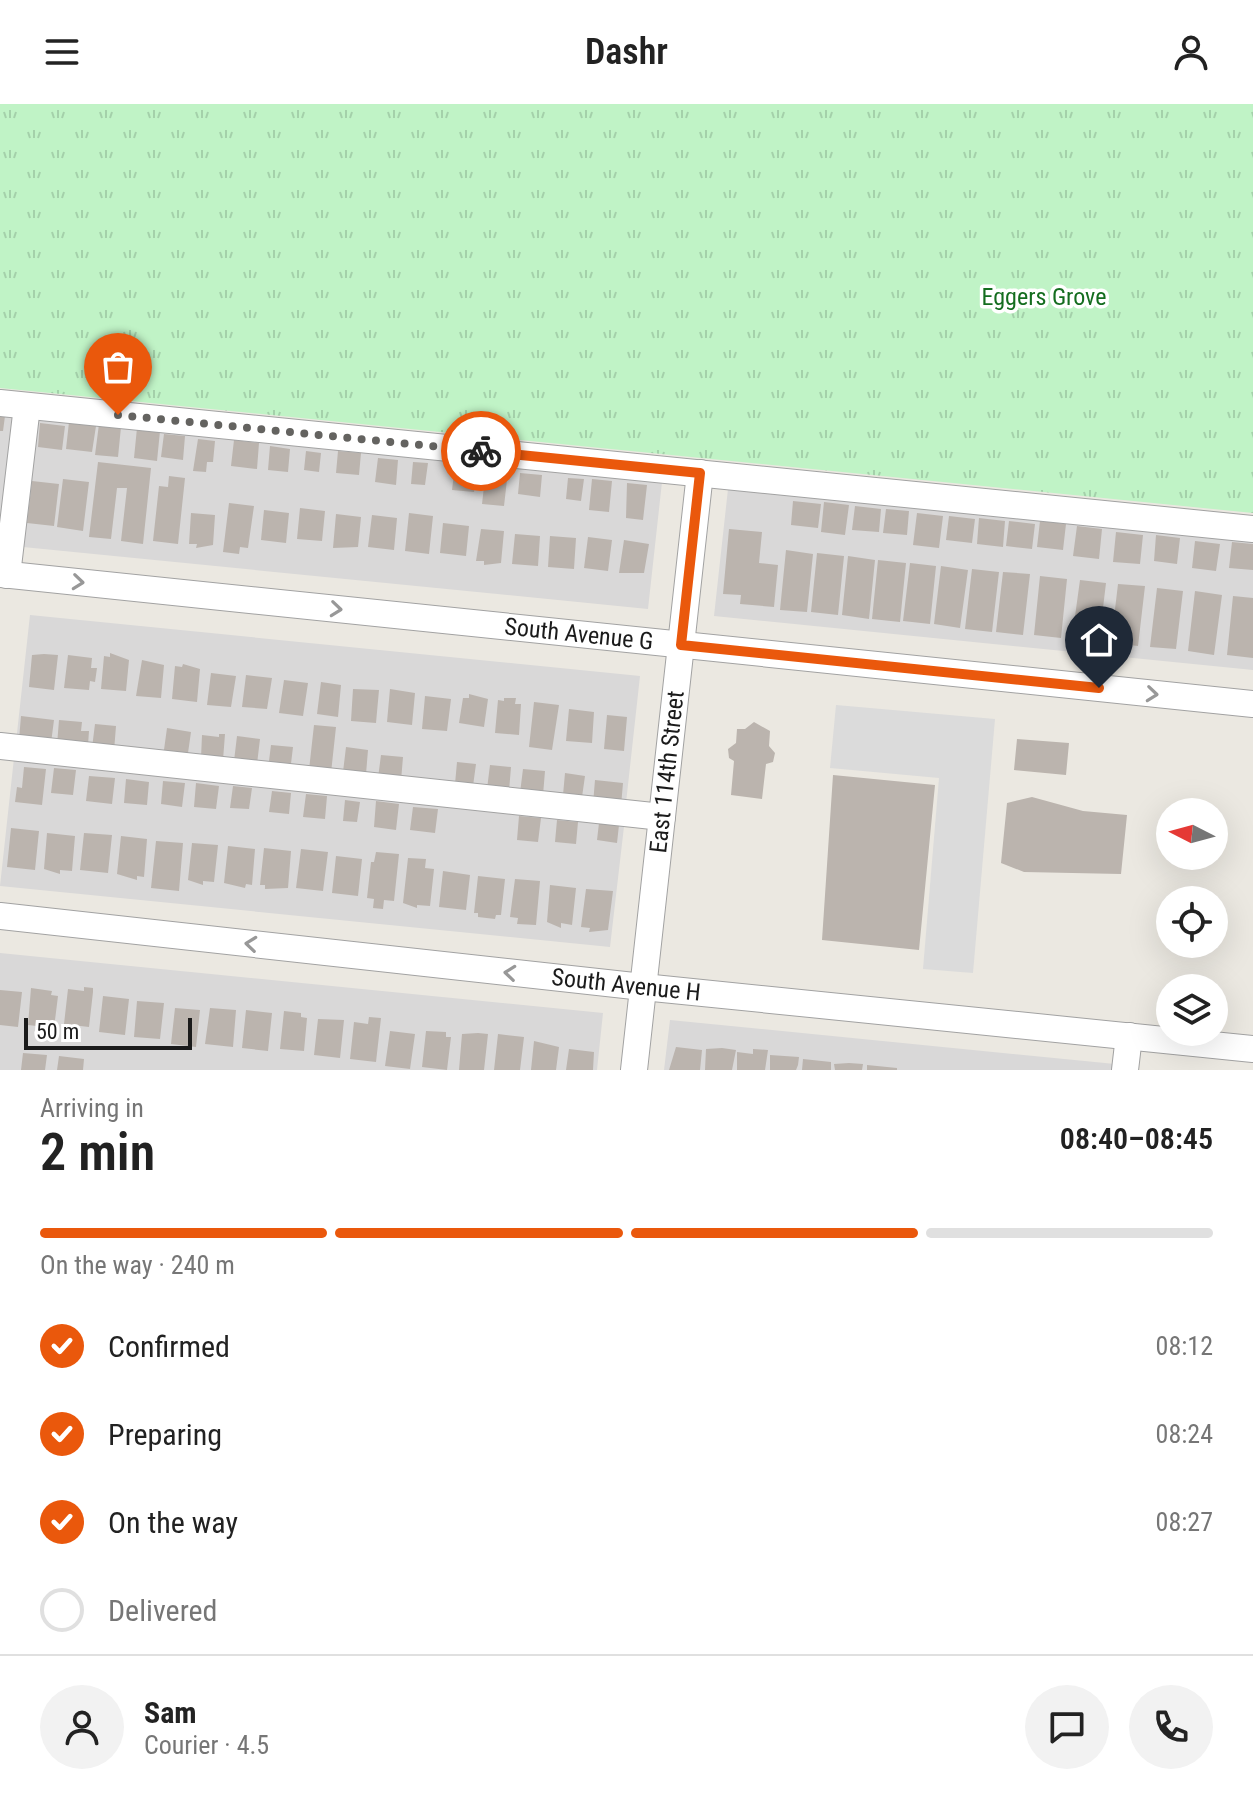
<!DOCTYPE html>
<meta charset="utf-8">
<style>
:root{--surface:#fff;--page:#f2f2f2;--text:#222;--muted:#767676;--line:#e0e0e0;--accent:#ea580c}
body{margin:0;font-family:"Roboto Condensed",sans-serif;background:var(--page);color:var(--text);height:100vh;display:flex;flex-direction:column;font-size:30px;white-space:nowrap}
*{box-sizing:border-box;margin:0}
p{font-size:26px;color:var(--muted)}
.icon{flex:none;width:44px;height:44px;fill:none;stroke:currentColor;stroke-width:2;stroke-linecap:round;stroke-linejoin:round}
.map{position:relative;height:966px;overflow:hidden}
.sheet{display:flex;flex-direction:column;background:var(--surface);flex:1}
.sheet>*{flex:none}
.needle{width:52px;rotate:276deg}
.fabs{position:absolute;left:1156px;top:694px;display:grid;gap:16px}
.fabs a{display:grid;place-items:center;width:72px;height:72px;border-radius:50%;background:var(--surface);box-shadow:0 8px 32px #0002;font-size:40px}
.scale{position:absolute;left:24px;bottom:20px;width:168px;box-sizing:border-box;padding-left:8px;border:4px solid #1b1b1b;border-top:0;font-size:22px;line-height:28px;white-space:nowrap;color:#1b1b1b;-webkit-text-stroke:6px #fff;paint-order:stroke}
.pin{position:absolute;display:grid;place-items:center;width:68px;height:68px;color:#fff;margin:-82px -34px;border-radius:50% 50% 50% 0;rotate:-45deg;box-shadow:0 0 8px #0007}
.pin .icon{rotate:45deg}
.courier{position:absolute;display:grid;place-items:center;width:80px;height:80px;margin:-40px;border:6px solid #ea580c;border-radius:50%;background:#fff;color:#222;box-shadow:0 2px 10px #0007}
.head em{font-style:normal;font-weight:600}
.head div{display:flex;flex-direction:column-reverse}
.head{display:flex;align-items:center;justify-content:space-between;height:136px;padding:0 40px}
h1{font-size:52px;font-weight:600;line-height:60px}
.bar{display:grid;grid-template-columns:repeat(4,1fr);gap:12px 8px;align-content:center;height:96px;padding:0 40px}
.bar i{height:10px;border-radius:6px;background:var(--line)}
.bar .active{background:var(--accent)}
.bar p{grid-column:span 4}
.line{display:flex;align-items:center;gap:20px;padding:0 40px;border-top:2px solid var(--line)}
.line div{flex:1}
.round{display:grid;place-items:center;flex:none;width:84px;height:84px;border-radius:42px;background:var(--page)}
ol{padding:0 40px;list-style:none}
li{display:flex;align-items:center;gap:24px;height:88px}
li p{margin-inline-start:auto}
li .icon{padding:8px;border-radius:50%;background:var(--accent);color:#fff;stroke-width:4}
li:last-child{color:var(--muted)}
li i{width:44px;height:44px;border:4px solid var(--line);border-radius:50%}
header{display:flex;justify-content:space-between;align-items:center;height:104px;padding:0 40px;background:var(--surface);font-size:36px;font-weight:600}
.map>svg:first-child{display:block}
.residential{fill:#d9d8d8}
.park{fill:url(#park-tufts)}
.parking{fill:#dbdbdb}
.building{fill:#bbb4ae}
.lines{fill:none;stroke-linecap:round;stroke-linejoin:round}
.minor-casing{stroke:#a2a2a2;stroke-width:28}
.minor{stroke:#fff;stroke-width:26}
.oneway{stroke:#989898}
.done{stroke:#646360;stroke-width:8;stroke-dasharray:0 14.4}
.route{stroke:#ea580c;stroke-width:10}
.labels{text-anchor:middle;stroke-width:7;stroke-linejoin:round;paint-order:stroke}
.park-label{font-size:24px;fill:#146d1f;stroke:#fff}
.street-label{font-size:24px;fill:#1b1b1b;stroke:#fff}
</style>
<header><svg class="icon" aria-label="menu" viewBox="0 0 24 24"><path d="M4 6h16M4 12h16M4 18h16"/></svg>Dashr<svg class="icon" aria-label="person" viewBox="0 0 24 24"><circle cx="12" cy="8" r="4"/><path d="M4 21q1-7 8-7t8 7"/></svg></header>
<div class="map">
<svg width="1253" height="966" viewBox="0 0 1253 966">
<defs>
<pattern id="park-tufts" width="24" height="20" patternUnits="userSpaceOnUse" patternTransform="scale(2)"><rect width="24" height="20" fill="#c0f3c6"/><path d="M3 7l-1-3M5 7V3M7 7l1-3M15 17l-1-3M17 17v-4M19 17l1-3" fill="none" stroke="#a4d0aa"/></pattern>
</defs>
<rect width="100%" height="100%" fill="#ebe8e1"/>
<!-- residential -->
<path class="residential" d="M 0,309 L 16,311 L 0,441 Z
M 36,313 L 662,378 L 648,505 L 23,443 Z
M 728,385 L 1253,437 L 1253,566 L 714,512 Z
M 30,511 L 640,572 L 626,699 L 16,638 Z
M 14,654 L 625,714 L 610,843 L 0,782 Z
M 0,849 L 603,909 L 597,966 L 0,966 Z
M 670,916 L 1115,960 L 1114,966 L 664,966 Z"/>
<!-- park -->
<path class="park" d="M 0,0 L 1253,0 L 1253,409 L 0,284 Z"/>
<!-- parking -->
<path class="parking" d="M 836,601 L 995,615 L 973,869 L 923,865 L 939,674 L 830,664 Z"/>
<!-- building -->
<path class="building" d="M 0,312 L 5,312 L 3,327 L 0,327 Z
M 69,318 L 96,322 L 92,348 L 66,345 Z
M 40,319 L 65,322 L 62,346 L 38,343 Z
M 99,320 L 121,323 L 118,353 L 95,351 Z
M 137,324 L 160,327 L 157,357 L 134,354 Z
M 164,330 L 185,332 L 183,356 L 161,353 Z
M 198,335 L 215,337 L 213,358 L 207,358 L 206,368 L 193,367 Z
M 234,336 L 259,339 L 257,365 L 231,362 Z
M 270,342 L 290,345 L 288,368 L 268,366 Z
M 306,347 L 321,349 L 319,368 L 304,366 Z
M 338,347 L 361,349 L 359,371 L 336,369 Z
M 378,354 L 398,356 L 396,381 L 375,378 Z
M 98,358 L 151,364 L 143,440 L 121,437 L 127,384 L 117,384 L 111,435 L 89,433 Z
M 413,358 L 428,359 L 425,381 L 411,380 Z
M 455,362 L 477,364 L 474,388 L 452,386 Z
M 486,365 L 508,367 L 504,402 L 482,400 Z
M 520,369 L 542,371 L 540,393 L 518,390 Z
M 169,372 L 185,374 L 178,440 L 153,437 L 159,382 L 168,383 Z
M 568,374 L 584,375 L 581,397 L 566,395 Z
M 63,375 L 89,378 L 83,427 L 57,423 Z
M 592,375 L 612,377 L 609,408 L 589,406 Z
M 32,377 L 59,380 L 54,422 L 27,419 Z
M 627,379 L 647,381 L 643,416 L 626,414 Z
M 793,397 L 821,400 L 818,424 L 791,421 Z
M 824,398 L 849,401 L 845,431 L 821,428 Z
M 229,399 L 254,402 L 248,444 L 240,443 L 239,450 L 223,448 Z
M 855,402 L 881,405 L 879,428 L 852,426 Z
M 300,404 L 325,407 L 322,437 L 297,435 Z
M 886,405 L 909,407 L 907,431 L 883,429 Z
M 264,406 L 289,409 L 286,439 L 261,436 Z
M 191,409 L 215,411 L 213,441 L 196,444 L 197,440 L 189,440 Z
M 409,409 L 433,412 L 429,450 L 405,447 Z
M 917,409 L 943,412 L 939,444 L 913,441 Z
M 336,410 L 361,413 L 358,443 L 333,444 Z
M 372,411 L 397,414 L 394,446 L 368,443 Z
M 949,412 L 975,415 L 972,439 L 946,436 Z
M 979,414 L 1005,417 L 1003,443 L 977,440 Z
M 1009,417 L 1035,420 L 1032,445 L 1006,442 Z
M 1040,417 L 1066,420 L 1063,446 L 1037,443 Z
M 443,419 L 469,422 L 466,452 L 440,449 Z
M 1077,422 L 1102,425 L 1099,455 L 1073,452 Z
M 481,425 L 504,427 L 501,459 L 484,461 L 484,457 L 476,457 Z
M 729,425 L 762,428 L 759,459 L 778,461 L 774,503 L 740,500 L 741,491 L 723,490 Z
M 1116,428 L 1143,431 L 1140,460 L 1113,458 Z
M 515,430 L 540,432 L 538,462 L 512,460 Z
M 1156,431 L 1180,434 L 1177,460 L 1154,457 Z
M 550,432 L 576,434 L 574,465 L 548,463 Z
M 588,433 L 612,436 L 608,467 L 584,464 Z
M 624,436 L 649,440 L 644,469 L 619,469 Z
M 1195,437 L 1220,440 L 1216,467 L 1192,464 Z
M 1232,438 L 1253,440 L 1253,466 L 1229,464 Z
M 786,446 L 813,450 L 807,508 L 780,506 Z
M 817,449 L 844,452 L 838,511 L 811,508 Z
M 848,452 L 875,456 L 869,515 L 842,511 Z
M 878,456 L 906,459 L 900,518 L 872,515 Z
M 910,459 L 936,462 L 930,520 L 903,517 Z
M 941,462 L 968,466 L 960,524 L 934,520 Z
M 972,465 L 999,468 L 992,528 L 965,525 Z
M 1003,468 L 1030,470 L 1023,531 L 996,528 Z
M 1040,472 L 1067,475 L 1061,534 L 1034,531 Z
M 1080,476 L 1106,479 L 1099,537 L 1072,534 Z
M 1118,480 L 1145,482 L 1138,542 L 1111,539 Z
M 1157,484 L 1183,487 L 1176,545 L 1150,543 Z
M 1195,487 L 1222,491 L 1214,551 L 1188,547 Z
M 1233,492 L 1253,494 L 1253,554 L 1227,551 Z
M 110,549 L 129,556 L 126,587 L 101,585 L 104,552 L 110,553 Z
M 44,550 L 58,551 L 54,586 L 29,583 L 32,551 Z
M 68,551 L 92,554 L 91,564 L 97,564 L 95,578 L 90,577 L 89,586 L 64,584 Z
M 142,556 L 164,561 L 161,594 L 136,592 Z
M 183,560 L 200,565 L 197,598 L 172,595 L 175,562 L 182,563 Z
M 211,569 L 236,572 L 231,603 L 207,601 Z
M 246,571 L 272,574 L 267,605 L 242,603 Z
M 284,576 L 308,579 L 303,612 L 279,609 Z
M 321,578 L 341,581 L 338,613 L 317,610 Z
M 353,585 L 379,586 L 376,619 L 351,617 Z
M 390,585 L 415,589 L 412,621 L 387,618 Z
M 469,590 L 488,595 L 484,623 L 459,619 L 463,594 L 469,594 Z
M 425,592 L 451,595 L 447,627 L 422,625 Z
M 504,594 L 516,594 L 515,600 L 521,600 L 519,631 L 495,629 L 498,596 L 504,597 Z
M 534,598 L 559,601 L 552,646 L 529,643 Z
M 569,605 L 594,608 L 592,639 L 566,637 Z
M 607,611 L 627,613 L 624,647 L 604,645 Z
M 21,612 L 54,616 L 51,639 L 19,636 Z
M 59,616 L 82,618 L 81,627 L 89,627 L 88,641 L 57,641 Z
M 754,618 L 770,627 L 769,642 L 775,649 L 773,658 L 766,660 L 762,695 L 731,691 L 734,657 L 729,654 L 728,645 L 736,639 L 737,625 L 745,625 Z
M 95,620 L 116,622 L 114,647 L 92,644 Z
M 314,621 L 336,623 L 331,669 L 309,666 Z
M 167,624 L 191,628 L 187,656 L 163,653 Z
M 219,630 L 225,630 L 223,656 L 201,654 L 202,631 L 219,633 Z
M 237,632 L 260,635 L 257,660 L 234,657 Z
M 1017,635 L 1069,639 L 1066,671 L 1014,666 Z
M 271,641 L 293,643 L 290,668 L 268,665 Z
M 346,643 L 368,646 L 366,670 L 343,668 Z
M 381,651 L 403,653 L 401,677 L 378,674 Z
M 457,658 L 476,660 L 473,682 L 455,680 Z
M 490,661 L 511,663 L 509,687 L 487,685 Z
M 24,663 L 46,665 L 42,701 L 15,698 L 17,683 L 22,684 Z
M 54,664 L 76,666 L 73,691 L 51,689 Z
M 523,665 L 545,667 L 543,691 L 520,689 Z
M 565,669 L 585,672 L 582,693 L 563,691 Z
M 833,671 L 935,681 L 919,846 L 822,836 Z
M 89,672 L 115,674 L 112,700 L 86,697 Z
M 126,675 L 149,678 L 147,701 L 124,699 Z
M 595,676 L 623,679 L 621,702 L 593,700 Z
M 163,677 L 185,679 L 182,703 L 161,700 Z
M 196,679 L 219,682 L 216,705 L 194,703 Z
M 233,682 L 252,684 L 249,705 L 230,704 Z
M 272,687 L 291,689 L 289,710 L 269,708 Z
M 306,690 L 327,692 L 325,715 L 303,713 Z
M 1032,693 L 1083,707 L 1127,711 L 1121,770 L 1024,768 L 1001,759 L 1007,699 Z
M 345,696 L 360,698 L 357,718 L 343,717 Z
M 376,697 L 399,700 L 396,726 L 374,723 Z
M 413,703 L 438,705 L 435,729 L 410,726 Z
M 519,712 L 541,714 L 538,738 L 517,736 Z
M 557,716 L 578,718 L 576,740 L 555,738 Z
M 599,719 L 619,721 L 617,739 L 597,736 Z
M 11,724 L 39,727 L 35,766 L 7,763 Z
M 47,729 L 75,732 L 72,767 L 60,766 L 60,770 L 44,765 Z
M 84,729 L 112,731 L 108,769 L 80,766 Z
M 121,732 L 147,735 L 144,773 L 137,772 L 137,776 L 117,770 Z
M 156,737 L 183,739 L 179,787 L 151,784 Z
M 192,739 L 218,741 L 214,778 L 203,777 L 203,781 L 188,776 Z
M 228,742 L 255,745 L 252,781 L 246,780 L 245,784 L 224,779 Z
M 264,744 L 291,747 L 288,784 L 265,785 L 265,781 L 260,781 Z
M 301,745 L 328,748 L 323,787 L 296,784 Z
M 376,748 L 399,750 L 394,797 L 384,796 L 383,805 L 373,804 L 374,795 L 367,794 L 371,758 L 374,758 Z
M 336,752 L 362,755 L 358,792 L 332,789 Z
M 408,754 L 426,755 L 425,764 L 434,765 L 430,802 L 417,801 L 417,804 L 403,799 Z
M 443,767 L 470,771 L 466,806 L 439,803 Z
M 478,772 L 505,775 L 501,811 L 496,811 L 495,815 L 478,813 L 478,809 L 474,809 Z
M 515,775 L 540,777 L 536,821 L 517,820 L 518,814 L 510,813 Z
M 550,781 L 576,784 L 572,821 L 561,819 L 561,824 L 547,818 Z
M 586,785 L 613,787 L 608,826 L 589,828 L 590,824 L 581,823 Z
M 84,883 L 93,884 L 93,888 L 89,923 L 64,920 L 68,885 L 84,887 Z
M 31,884 L 52,887 L 51,891 L 58,892 L 54,924 L 28,921 Z
M 0,886 L 22,888 L 18,923 L 0,921 Z
M 103,892 L 129,895 L 125,931 L 99,928 Z
M 137,897 L 164,899 L 160,935 L 134,933 Z
M 175,904 L 200,906 L 196,943 L 171,940 Z
M 210,904 L 236,906 L 233,943 L 205,940 Z
M 246,906 L 272,909 L 268,947 L 242,944 Z
M 284,907 L 301,909 L 301,913 L 307,914 L 304,947 L 280,945 Z
M 369,913 L 381,914 L 376,958 L 350,955 L 354,918 L 368,920 Z
M 318,915 L 344,916 L 340,954 L 314,951 Z
M 390,927 L 415,930 L 410,965 L 385,962 Z
M 426,927 L 446,928 L 446,933 L 451,933 L 447,966 L 422,963 Z
M 478,929 L 488,930 L 484,966 L 459,966 L 462,930 Z
M 498,930 L 524,933 L 520,966 L 494,966 Z
M 534,937 L 559,943 L 556,966 L 531,966 Z
M 676,943 L 702,946 L 700,966 L 669,966 Z
M 722,944 L 736,946 L 732,966 L 705,966 L 706,945 Z
M 569,945 L 594,948 L 593,966 L 566,966 Z
M 753,945 L 768,946 L 765,966 L 737,966 L 737,948 L 753,950 Z
M 23,949 L 47,951 L 45,966 L 21,966 Z
M 770,951 L 799,953 L 798,961 L 796,966 L 770,966 Z
M 59,952 L 84,955 L 83,966 L 57,966 Z
M 803,955 L 831,958 L 831,966 L 802,966 Z
M 834,960 L 849,959 L 863,960 L 862,966 L 835,966 Z
M 867,961 L 897,964 L 897,966 L 867,966 Z"/>
<g class="lines">
<defs>
<g id="minor">
<path d="M 0,299 L 1253,425"/>
<path id="s1" d="M 0,470 L 1253,600"/>
<path d="M 7,471 L 27,302"/>
<path d="M 0,642 L 662,713"/>
<path id="s2" d="M 0,812 L 643,883 L 1253,945"/>
<path id="s3" d="M 634,966 L 700,369"/>
<path d="M 1125,966 L 1129,932"/>
</g>
</defs>
<!-- minor casing -->
<use href="#minor" class="minor-casing"/>
<!-- minor -->
<use href="#minor" class="minor"/>
</g>
<!-- one-way arrows -->
<defs><path id="oneway-chevron" d="M-2-3.5L2.5 0L-2 3.5" fill="none" stroke-width="1.6" stroke-linecap="round" stroke-linejoin="round" transform="scale(2)"/></defs>
<g class="oneway">
<use href="#oneway-chevron" transform="translate(78 478) rotate(6)"/>
<use href="#oneway-chevron" transform="translate(336 505) rotate(6)"/>
<use href="#oneway-chevron" transform="translate(1152 590) rotate(6)"/>
<use href="#oneway-chevron" transform="translate(251 840) rotate(-174)"/>
<use href="#oneway-chevron" transform="translate(510 869) rotate(-174)"/>
</g>
<g class="lines">
<!-- done -->
<path class="done" d="M 118,311 L 481,347"/>
<!-- route -->
<path class="route" d="M 481,347 L 700,369 L 681,541 L 1099,584"/>
</g>
<g class="labels">
<!-- park labels -->
<g class="park-label">
<text x="1044" y="201">Eggers Grove</text>
</g>
<!-- street labels -->
<g class="street-label">
<text dy="8" stroke="none"><textPath href="#s1" startOffset="582">South Avenue G</textPath></text>
<text dy="8" stroke="none"><textPath href="#s3" startOffset="300">East 114th Street</textPath></text>
<text dy="8" stroke="none"><textPath href="#s2" startOffset="630">South Avenue H</textPath></text>
</g>
</g>
</svg>
<div class="fabs">
<a><svg class="needle" viewBox="-14 -14 28 28"><path d="M0-13l5 13h-10z" fill="#e53935"/><path d="M0 13l5-13h-10z" fill="#767676"/></svg></a>
<a><svg class="icon" aria-label="locate" viewBox="0 0 24 24"><circle cx="12" cy="12" r="6"/><path d="M12 2v4M12 18v4M2 12h4M18 12h4"/></svg></a>
<a><svg class="icon" aria-label="layers" viewBox="0 0 24 24"><path d="M12 4l9 5-9 5-9-5zM3 14l9 5 9-5"/></svg></a>
</div>
<div class="scale">50 m</div>
<div class="pin" style="left:118px;top:311px;background:#ea580c"><svg class="icon" aria-label="bag" viewBox="0 0 24 24"><path d="M5 8h14l-1 12H6zM9 8a3 3 0 0 1 6 0"/></svg></div>
<div class="pin" style="left:1099px;top:584px;background:#1f2937"><svg class="icon" aria-label="home" viewBox="0 0 24 24"><path d="M3 11l9-7 9 7M6 9v11h12V9"/></svg></div>
<div class="courier" style="left:481px;top:347px"><svg class="icon" aria-label="bike" viewBox="0 0 24 24"><circle cx="6" cy="16" r="4"/><circle cx="18" cy="16" r="4"/><path d="M6 16l4-8h5l3 8M10 8l3 8H6M13 5h3"/></svg></div>
</div>
<section class="sheet">
<div class="head"><div><h1>2 min</h1><p>Arriving in</p></div><em>08:40–08:45</em></div>
<div class="bar"><i class="active"></i><i class="active"></i><i class="active"></i><i></i><p>On the way · 240 m</p></div>
<ol>
<li><svg class="icon" aria-label="check" viewBox="0 0 24 24"><path d="M5 12l5 5 9-10"/></svg>Confirmed<p>08:12</p></li>
<li><svg class="icon" aria-label="check" viewBox="0 0 24 24"><path d="M5 12l5 5 9-10"/></svg>Preparing<p>08:24</p></li>
<li><svg class="icon" aria-label="check" viewBox="0 0 24 24"><path d="M5 12l5 5 9-10"/></svg>On the way<p>08:27</p></li>
<li><i></i>Delivered</li>
</ol>
<div class="line" style="height:144px"><a class="round"><svg class="icon" aria-label="person" viewBox="0 0 24 24"><circle cx="12" cy="8" r="4"/><path d="M4 21q1-7 8-7t8 7"/></svg></a><div><b>Sam</b><p>Courier · 4.5</p></div><a class="round"><svg class="icon" aria-label="chat" viewBox="0 0 24 24"><path d="M4 5h16v11H9l-5 4z"/></svg></a><a class="round"><svg class="icon" aria-label="phone" viewBox="0 0 24 24"><path d="M5 4h4l2 5-3 2q2 4 5 5l2-3 5 2v4C11 20 4 13 5 4z"/></svg></a></div>
</section>
